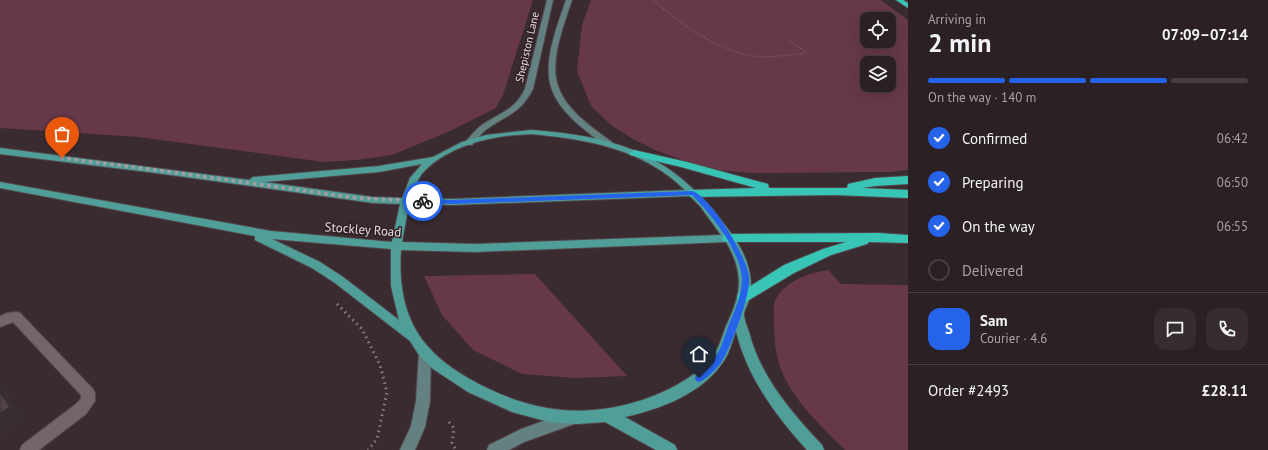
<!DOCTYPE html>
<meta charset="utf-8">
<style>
:root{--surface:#2b2024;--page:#372d31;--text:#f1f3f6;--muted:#a6a3a6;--line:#473e41;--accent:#2563eb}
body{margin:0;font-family:"PT Sans",sans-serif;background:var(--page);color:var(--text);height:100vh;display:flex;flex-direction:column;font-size:15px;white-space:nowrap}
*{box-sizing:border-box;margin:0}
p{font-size:13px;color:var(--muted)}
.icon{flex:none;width:22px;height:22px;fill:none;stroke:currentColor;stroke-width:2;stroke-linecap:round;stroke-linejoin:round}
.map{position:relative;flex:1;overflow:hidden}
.panel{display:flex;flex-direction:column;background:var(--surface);width:360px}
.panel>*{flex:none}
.controls{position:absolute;left:860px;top:12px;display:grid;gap:8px}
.controls a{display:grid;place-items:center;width:36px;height:36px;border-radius:8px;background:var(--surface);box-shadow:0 4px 16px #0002,0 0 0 1px var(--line);font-size:20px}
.pin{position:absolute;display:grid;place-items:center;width:34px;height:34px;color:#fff;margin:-41px -17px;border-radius:50% 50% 50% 0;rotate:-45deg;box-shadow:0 0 4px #0007}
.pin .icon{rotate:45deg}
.courier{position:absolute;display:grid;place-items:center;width:40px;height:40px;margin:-20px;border:3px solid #2563eb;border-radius:50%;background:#fff;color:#222;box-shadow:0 1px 5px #0007}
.overview em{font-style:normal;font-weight:800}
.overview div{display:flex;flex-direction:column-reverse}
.overview{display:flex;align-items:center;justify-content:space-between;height:68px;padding:0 20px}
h1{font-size:26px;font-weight:800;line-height:30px}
.bar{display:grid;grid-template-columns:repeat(4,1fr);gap:6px 4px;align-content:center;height:48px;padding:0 20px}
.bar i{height:5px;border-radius:3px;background:var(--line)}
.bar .active{background:var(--accent)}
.bar p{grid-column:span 4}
.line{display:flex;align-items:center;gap:10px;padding:0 20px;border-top:1px solid var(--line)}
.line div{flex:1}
.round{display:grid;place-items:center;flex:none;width:42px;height:42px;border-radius:12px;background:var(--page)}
ol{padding:0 20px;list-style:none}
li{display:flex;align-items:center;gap:12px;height:44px}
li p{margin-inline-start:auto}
li .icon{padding:4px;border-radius:50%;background:var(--accent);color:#fff;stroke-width:4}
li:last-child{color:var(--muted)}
li i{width:22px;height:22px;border:2px solid var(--line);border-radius:50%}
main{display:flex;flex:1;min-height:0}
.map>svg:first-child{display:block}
.green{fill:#66384a;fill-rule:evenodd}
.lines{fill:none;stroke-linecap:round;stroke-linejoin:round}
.lane-casing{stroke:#53474b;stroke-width:2}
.secondary-casing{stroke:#53474b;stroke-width:2}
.primary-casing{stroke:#53474b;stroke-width:2}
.highway-casing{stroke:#53474b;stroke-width:2}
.path-far1{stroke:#8b7f84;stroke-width:1.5;stroke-dasharray:0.5 2;stroke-linecap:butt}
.path{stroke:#8b7f84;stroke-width:3;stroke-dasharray:1.5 4;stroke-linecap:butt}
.lane{fill:#75646a;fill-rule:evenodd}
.secondary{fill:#638181;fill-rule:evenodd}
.primary{fill:#509e98;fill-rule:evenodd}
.highway{fill:#38c5b6;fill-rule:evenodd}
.shaded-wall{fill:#392e32}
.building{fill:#524248;stroke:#392e32}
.route{fill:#2563eb}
.done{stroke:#a89da1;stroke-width:4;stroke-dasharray:0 7.2}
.labels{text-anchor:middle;stroke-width:3;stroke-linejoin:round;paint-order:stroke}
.far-street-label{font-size:11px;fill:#e4dade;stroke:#2f2126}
.street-label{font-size:13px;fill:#e4dade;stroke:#2f2126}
</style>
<main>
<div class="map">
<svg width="908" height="450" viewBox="0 0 908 450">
<rect width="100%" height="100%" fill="#392b30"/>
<!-- green -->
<path class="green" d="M 0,0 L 533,0 L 503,95 L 496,108 L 450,131 L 392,155 L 357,160 L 324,162 L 138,137 L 0,128 Z
M 591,0 L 881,0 L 908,20 L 908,170 L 891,172 L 752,173 L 718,170 L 683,160 L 655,150 L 633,139 L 612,126 L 591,106 L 577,71 L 582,25 ZM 867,19 L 889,19 L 889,41 L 867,41 ZM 867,63 L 889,63 L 889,85 L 867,85 Z
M 828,270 L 841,284 L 908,285 L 908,450 L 845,450 C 825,430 803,410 789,386 C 776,363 774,345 774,319 C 774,315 773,308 774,304 C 781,282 808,273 828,270 Z
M 535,274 L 627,376 L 576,378 L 522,374 L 473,350 L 442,315 L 424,276 Z"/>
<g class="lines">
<defs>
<path id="lane" d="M 16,312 L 20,313 L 93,389 L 95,393 L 95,401 L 86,414 L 39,450 L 20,450 L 22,445 L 76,404 L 81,399 L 81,395 L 13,322 L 0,327 L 0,316 L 7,313 Z"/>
<path id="secondary" d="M 547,0 L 553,0 L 533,89 C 520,114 508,114 487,129 C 481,133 477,140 472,145 L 466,145 L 465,143 L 466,141 C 471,136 476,129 482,125 C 500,113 515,110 525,89 Z
M 566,0 L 572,0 C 546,75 544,95 612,142 L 613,144 L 612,146 L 606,146 C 537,97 539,76 566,0 Z
M 425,346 L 429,348 L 431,352 L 430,401 L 425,427 L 415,450 L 400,450 L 411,426 L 416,401 L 419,352 L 421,348 Z
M 572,411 L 577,413 L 579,418 L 577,423 L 524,442 L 509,450 L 487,450 L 489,445 L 521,429 Z"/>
<path id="primary" d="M 531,130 C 613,136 669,152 721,220 C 732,234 745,251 749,270 C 752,281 751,292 748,303 C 747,306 744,311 744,314 C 744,319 747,326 749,332 C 760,376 791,412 822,445 L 824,450 L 807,450 C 776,416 747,377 736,331 C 732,341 730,353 723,362 C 702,394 660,409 625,417 L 675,445 L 677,450 L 656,450 L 605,422 L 577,424 L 549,422 L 512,412 L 468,392 L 433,369 L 419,355 L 410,341 L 335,283 L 312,268 L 255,240 L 255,236 L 0,188 L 0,182 L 271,231 L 392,242 L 400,204 L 373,203 L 156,173 L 0,154 L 0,148 L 249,180 L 253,177 L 379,166 L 433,157 L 462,142 L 486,135 ZM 531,134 C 586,139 644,149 685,190 L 453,199 L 411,198 C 413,190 416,182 421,175 C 437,155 469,142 494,138 C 506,135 519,135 531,134 ZM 422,164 L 410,178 L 402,198 L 373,197 L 264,182 L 379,172 ZM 690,196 L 700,206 L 721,235 L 475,244 L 402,242 L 409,204 L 453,205 ZM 272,239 L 391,249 L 391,286 L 399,320 L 343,277 L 320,262 ZM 726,242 C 744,272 742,293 727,324 C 722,335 720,348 712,357 C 680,395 611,415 562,410 C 530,407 497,395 468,378 C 449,367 429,352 417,332 C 402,307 399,278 401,250 L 475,252 Z"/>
<path id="highway" d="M 896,0 L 903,0 L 908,3 L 908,8 Z
M 634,150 L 687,162 L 768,184 L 769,188 L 847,188 L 848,184 L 875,178 L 908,176 L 908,184 L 875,186 L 862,188 L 908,190 L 908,198 L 835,195 L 693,197 L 689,196 L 687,193 L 689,190 L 756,188 L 681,167 L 630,155 L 629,153 Z
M 878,233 L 908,235 L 908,243 L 869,242 L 867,244 L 831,255 L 794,273 L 744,303 L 739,301 L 737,297 L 739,293 L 784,265 L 823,249 L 846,242 L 728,242 L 724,241 L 722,238 L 724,235 L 728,234 Z"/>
</defs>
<!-- lane casing -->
<use href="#lane" class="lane-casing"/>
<!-- secondary casing -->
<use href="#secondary" class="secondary-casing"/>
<!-- primary casing -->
<use href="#primary" class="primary-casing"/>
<!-- highway casing -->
<use href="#highway" class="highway-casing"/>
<!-- path-far1 -->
<path class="path-far1" d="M 654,0 C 679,23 718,51 753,56 C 769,58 786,55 802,54 L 806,52 L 788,40"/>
<!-- path -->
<path class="path" d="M 337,304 L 362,329 L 380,365 L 387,392 L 377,439 L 368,450
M 449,422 L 454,428 L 452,443 L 456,450"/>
<!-- lane -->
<use href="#lane" class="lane"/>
<!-- secondary -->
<use href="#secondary" class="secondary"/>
<!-- primary -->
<use href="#primary" class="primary"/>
<!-- highway -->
<use href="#highway" class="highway"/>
</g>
<!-- shaded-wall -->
<path class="shaded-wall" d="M 0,381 L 26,418 L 0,437 Z"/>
<!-- building -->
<path class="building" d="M 0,393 L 10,407 L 0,413 Z"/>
<!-- route -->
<path class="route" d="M 693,191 C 712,199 747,257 749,277 C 751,295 730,350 720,364 C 715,370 706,380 699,382 L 696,381 L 695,378 L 696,376 C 702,370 709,365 714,359 C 722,349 725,334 730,322 C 736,308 742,294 742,278 C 740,250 711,214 692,195 L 453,204 L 423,203 L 420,201 L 423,199 L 453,200 Z"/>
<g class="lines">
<!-- done -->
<path class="done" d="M 62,158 L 156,170 L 356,198 L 423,201"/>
</g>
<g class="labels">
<!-- far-street labels -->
<g class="far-street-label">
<text transform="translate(527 47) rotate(-77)" y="4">Shepiston Lane</text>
</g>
<!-- street labels -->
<g class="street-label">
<text transform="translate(363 229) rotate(4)" y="5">Stockley Road</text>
</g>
</g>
</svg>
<div class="controls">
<a><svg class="icon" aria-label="locate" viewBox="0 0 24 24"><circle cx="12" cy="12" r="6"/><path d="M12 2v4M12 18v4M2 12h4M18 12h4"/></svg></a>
<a><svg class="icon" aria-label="layers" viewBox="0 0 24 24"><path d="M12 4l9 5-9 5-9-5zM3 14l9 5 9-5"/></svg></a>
</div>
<div class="pin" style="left:62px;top:158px;background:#ea580c"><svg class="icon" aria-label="bag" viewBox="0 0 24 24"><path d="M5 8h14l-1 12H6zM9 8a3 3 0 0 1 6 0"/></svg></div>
<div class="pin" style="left:699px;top:378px;background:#1f2937"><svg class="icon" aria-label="home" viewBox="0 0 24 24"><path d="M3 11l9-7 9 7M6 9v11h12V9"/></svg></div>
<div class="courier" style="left:423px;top:201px"><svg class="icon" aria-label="bike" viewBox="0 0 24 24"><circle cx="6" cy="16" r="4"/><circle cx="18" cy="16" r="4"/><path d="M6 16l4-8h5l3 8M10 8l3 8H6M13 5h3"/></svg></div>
</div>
<section class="panel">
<div class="overview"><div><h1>2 min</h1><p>Arriving in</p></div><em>07:09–07:14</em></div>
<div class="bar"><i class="active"></i><i class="active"></i><i class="active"></i><i></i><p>On the way · 140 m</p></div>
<ol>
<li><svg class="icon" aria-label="check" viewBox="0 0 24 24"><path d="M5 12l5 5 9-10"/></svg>Confirmed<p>06:42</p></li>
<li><svg class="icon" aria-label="check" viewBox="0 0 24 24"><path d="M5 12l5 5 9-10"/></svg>Preparing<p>06:50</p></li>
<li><svg class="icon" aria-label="check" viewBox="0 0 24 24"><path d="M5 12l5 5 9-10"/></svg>On the way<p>06:55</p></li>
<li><i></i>Delivered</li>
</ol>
<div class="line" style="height:72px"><b class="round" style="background:var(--accent);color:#fff">S</b><div><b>Sam</b><p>Courier · 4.6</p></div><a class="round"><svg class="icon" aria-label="chat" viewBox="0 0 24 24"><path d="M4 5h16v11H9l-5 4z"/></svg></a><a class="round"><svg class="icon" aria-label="phone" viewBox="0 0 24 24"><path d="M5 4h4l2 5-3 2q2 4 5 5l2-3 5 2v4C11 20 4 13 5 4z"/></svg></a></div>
<div class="line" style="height:52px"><div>Order #2493</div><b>£28.11</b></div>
</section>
</main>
